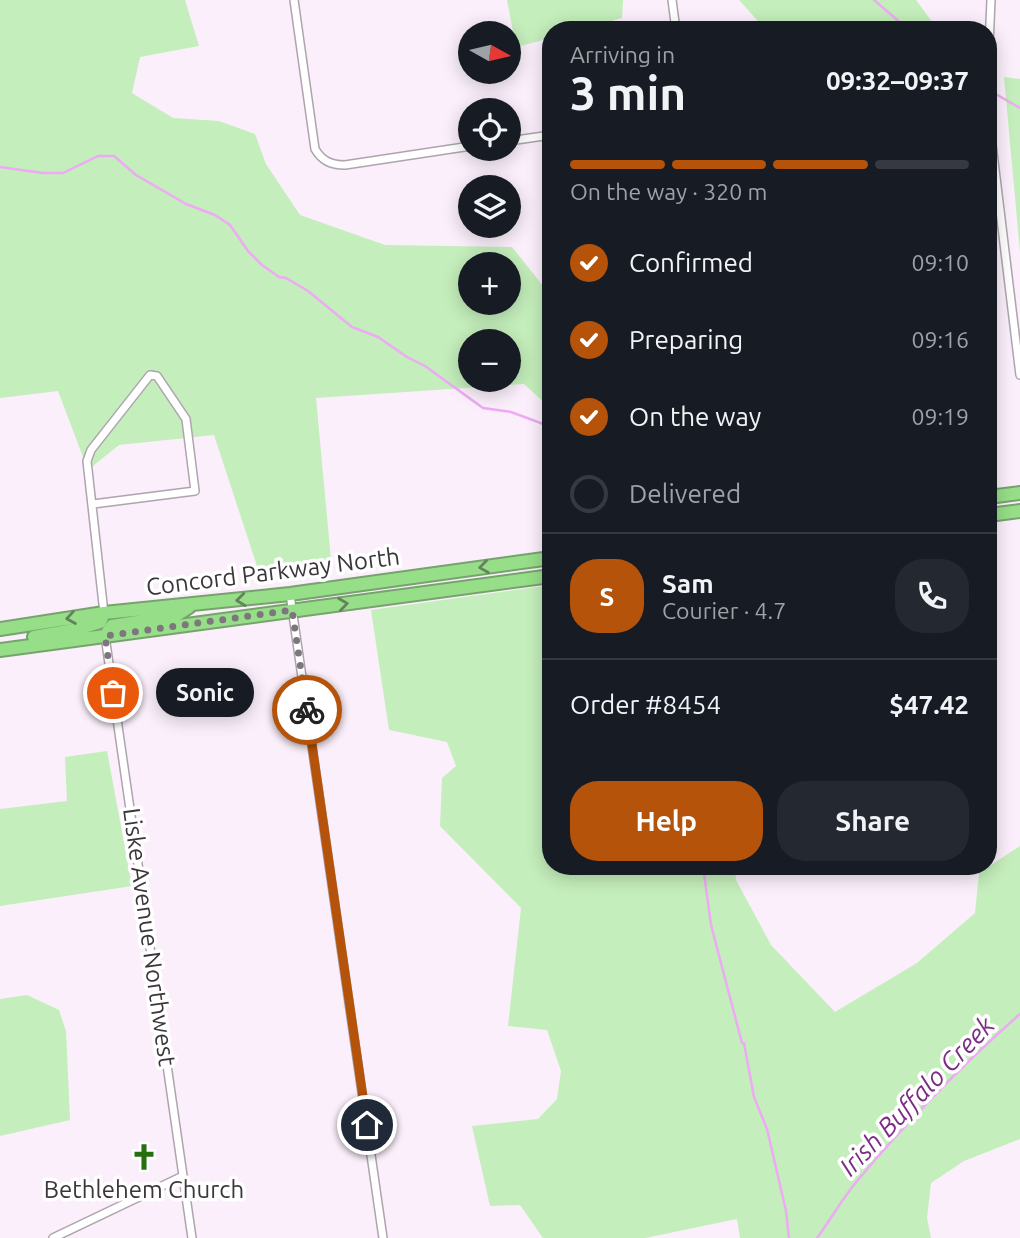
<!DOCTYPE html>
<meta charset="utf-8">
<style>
:root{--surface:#171b24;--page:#242831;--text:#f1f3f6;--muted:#9ea1a6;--line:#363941;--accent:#b45309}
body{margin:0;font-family:Ubuntu,sans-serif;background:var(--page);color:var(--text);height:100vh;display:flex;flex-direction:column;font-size:26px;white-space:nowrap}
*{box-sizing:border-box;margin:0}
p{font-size:23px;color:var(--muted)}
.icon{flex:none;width:38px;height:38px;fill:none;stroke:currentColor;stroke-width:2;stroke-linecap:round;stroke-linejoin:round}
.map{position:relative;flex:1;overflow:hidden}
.details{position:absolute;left:542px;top:21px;width:455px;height:854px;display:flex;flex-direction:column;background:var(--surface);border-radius:28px;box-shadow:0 4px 18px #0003}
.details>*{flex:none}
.needle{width:46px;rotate:98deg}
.controls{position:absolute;left:458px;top:21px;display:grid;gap:14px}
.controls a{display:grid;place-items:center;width:63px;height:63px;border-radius:50%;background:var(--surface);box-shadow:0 4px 18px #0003;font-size:35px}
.pin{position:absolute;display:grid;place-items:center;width:60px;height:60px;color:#fff;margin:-30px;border:4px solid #fff;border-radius:50%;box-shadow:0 2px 7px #0007}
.courier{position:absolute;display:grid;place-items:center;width:70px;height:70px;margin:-35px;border:5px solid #b45309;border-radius:50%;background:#fff;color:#222;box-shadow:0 2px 9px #0007}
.bubble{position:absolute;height:49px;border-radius:24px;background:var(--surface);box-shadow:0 4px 18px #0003;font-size:23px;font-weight:700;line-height:49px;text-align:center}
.headline em{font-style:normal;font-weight:700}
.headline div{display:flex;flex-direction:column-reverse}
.headline{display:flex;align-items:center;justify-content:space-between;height:119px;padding:0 28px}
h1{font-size:46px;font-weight:700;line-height:52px}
.bar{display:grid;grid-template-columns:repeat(4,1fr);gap:10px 7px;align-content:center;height:84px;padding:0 28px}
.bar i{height:9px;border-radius:5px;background:var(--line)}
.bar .current{background:var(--accent)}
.bar p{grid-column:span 4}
.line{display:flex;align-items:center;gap:18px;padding:0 28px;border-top:2px solid var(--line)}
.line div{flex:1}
.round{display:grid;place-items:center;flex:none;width:74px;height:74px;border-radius:28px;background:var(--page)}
ol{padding:0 28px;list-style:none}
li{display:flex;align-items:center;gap:21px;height:77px}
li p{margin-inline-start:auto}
li .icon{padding:7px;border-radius:50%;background:var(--accent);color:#fff;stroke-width:4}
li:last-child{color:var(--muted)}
li i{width:38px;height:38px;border:4px solid var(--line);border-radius:50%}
.primary-button{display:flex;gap:14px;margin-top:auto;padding:14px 28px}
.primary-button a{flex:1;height:80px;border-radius:28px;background:var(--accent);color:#fff;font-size:28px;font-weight:700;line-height:80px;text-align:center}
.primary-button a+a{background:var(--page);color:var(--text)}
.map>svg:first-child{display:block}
.green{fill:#c4eebb;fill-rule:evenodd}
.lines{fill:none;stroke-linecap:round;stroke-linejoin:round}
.stream{stroke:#eeaaf5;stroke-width:2.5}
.street-casing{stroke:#aea4ae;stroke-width:10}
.highway-casing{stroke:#76a36d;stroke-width:16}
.street{stroke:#fff;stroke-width:7}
.highway{stroke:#97de88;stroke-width:12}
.oneway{stroke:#64825d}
.done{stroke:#7d777d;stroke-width:7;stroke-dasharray:0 12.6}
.route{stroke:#b45309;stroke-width:9}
.labels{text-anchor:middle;stroke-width:7;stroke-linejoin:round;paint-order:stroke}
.street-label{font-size:24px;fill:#3a363a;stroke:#fff}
.poi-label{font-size:24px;fill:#3a363a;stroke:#fff}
.water-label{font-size:26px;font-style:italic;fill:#7b2d84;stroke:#fff}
</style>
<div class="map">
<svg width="1020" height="1238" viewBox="0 0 1020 1238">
<rect width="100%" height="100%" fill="#faeffa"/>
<!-- green -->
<path class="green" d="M 0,0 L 185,0 L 199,46 L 140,57 L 132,93 L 173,118 L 219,121 L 255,134 L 266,164 L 300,215 L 385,245 L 512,247 L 551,296 L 551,409 L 524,384 L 316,398 L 331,560 L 258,569 L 214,435 L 119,445 L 88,470 L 58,391 L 0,398 ZM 471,264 L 509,264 L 509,303 L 471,303 ZM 471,341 L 509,341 L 509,380 L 471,380 Z
M 507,0 L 623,0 L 622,18 L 580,30 L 551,30 L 551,38 L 516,47 Z
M 739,0 L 916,0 L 938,30 L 766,30 Z
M 1004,77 L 1020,79 L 1020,252 Z
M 551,585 L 551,866 L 735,866 L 736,880 L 771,945 L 835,1012 L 917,963 L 975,913 L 979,873 L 1020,846 L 1020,1139 L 964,1161 L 931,1183 L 927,1218 L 931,1238 L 740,1238 L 737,1219 L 645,1238 L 543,1238 L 520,1205 L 490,1206 L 472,1126 L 538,1119 L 557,1099 L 561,1071 L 547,1030 L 508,1026 L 521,908 L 440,826 L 442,778 L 456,766 L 447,742 L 389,730 L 371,610 Z
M 107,751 L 132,886 L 0,906 L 0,809 L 67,801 L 65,757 Z
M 27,995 L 59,1010 L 66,1031 L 70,1120 L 0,1136 L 0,999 Z"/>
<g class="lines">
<!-- stream -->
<path class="stream" d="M 874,0 L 909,30
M 994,93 L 1020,108
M 0,167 L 43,173 L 63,173 L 98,156 L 114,156 L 136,175 L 186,204 L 215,215 L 230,225 L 248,251 L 262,265 L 279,277 L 286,278 L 308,291 L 352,327 L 378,337 L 407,357 L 425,366 L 483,408 L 511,412 L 546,425 L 551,429
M 703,866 L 711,925 L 742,1043 L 744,1043 L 754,1097 L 767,1129 L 786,1211 L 789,1238
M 817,1238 C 831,1219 842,1199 857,1181 C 907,1121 962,1065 1020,1014"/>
<defs>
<path id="street" d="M 294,0 L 315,149 C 322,161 331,165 345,165 L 471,146
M 672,0 L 676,30
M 989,45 L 991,0
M 989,120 L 1020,375
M 509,141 L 551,135
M 93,504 L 195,491 L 186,419 L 157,376 L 150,375 L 91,450 L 87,461 L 104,613
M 290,594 L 383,1238
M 105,636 L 192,1238
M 53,1238 L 183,1176"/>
<path id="highway" d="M 989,497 L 1020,493
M 989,515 L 1020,511
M 0,629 L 104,613 L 290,594 L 551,558
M 105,636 L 112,626 L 175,616 L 189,607
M 34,637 L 74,630 L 100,622 L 104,613
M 0,650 L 551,576"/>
</defs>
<!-- street casing -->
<use href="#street" class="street-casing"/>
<!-- highway casing -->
<use href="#highway" class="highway-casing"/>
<!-- street -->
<use href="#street" class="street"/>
<!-- highway -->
<use href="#highway" class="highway"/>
</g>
<!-- one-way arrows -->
<defs><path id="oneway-chevron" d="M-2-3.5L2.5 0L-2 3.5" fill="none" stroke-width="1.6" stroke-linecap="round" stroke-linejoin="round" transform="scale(1.75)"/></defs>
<g class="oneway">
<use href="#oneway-chevron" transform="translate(484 567) rotate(172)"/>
<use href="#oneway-chevron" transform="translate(241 600) rotate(173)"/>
<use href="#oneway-chevron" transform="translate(343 604) rotate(-8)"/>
<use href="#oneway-chevron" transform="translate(71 618) rotate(171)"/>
</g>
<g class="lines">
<!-- done -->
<path class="done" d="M 113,693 L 105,636 L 292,610 L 307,710"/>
<!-- route -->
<path class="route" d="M 307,710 L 367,1125"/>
</g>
<!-- icons -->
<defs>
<symbol id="church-bare" viewBox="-9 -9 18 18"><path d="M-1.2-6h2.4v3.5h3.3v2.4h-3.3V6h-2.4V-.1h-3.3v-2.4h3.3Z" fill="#267012" stroke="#fff" stroke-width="2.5" paint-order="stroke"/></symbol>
</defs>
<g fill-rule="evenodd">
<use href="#church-bare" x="125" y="1138" width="38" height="38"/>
</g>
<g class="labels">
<!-- street labels -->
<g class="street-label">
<text transform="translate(273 572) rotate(-7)" y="8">Concord Parkway North</text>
<text transform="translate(149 937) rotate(82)" y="8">Liske Avenue Northwest</text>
</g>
<!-- poi labels -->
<g class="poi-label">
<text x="144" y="1198">Bethlehem Church</text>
</g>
<!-- water labels -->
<g class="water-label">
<text transform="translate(917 1096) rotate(-46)" y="9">Irish Buffalo Creek</text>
</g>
</g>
</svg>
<div class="controls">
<a><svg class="needle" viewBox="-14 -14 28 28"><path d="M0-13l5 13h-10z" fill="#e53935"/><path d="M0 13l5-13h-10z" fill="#9ea1a6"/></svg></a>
<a><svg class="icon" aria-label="locate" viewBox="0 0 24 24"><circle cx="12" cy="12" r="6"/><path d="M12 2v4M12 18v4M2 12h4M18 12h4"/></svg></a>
<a><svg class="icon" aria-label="layers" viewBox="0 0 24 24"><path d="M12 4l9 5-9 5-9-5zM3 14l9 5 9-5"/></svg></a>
<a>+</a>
<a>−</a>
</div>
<div class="pin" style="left:113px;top:693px;background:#ea580c"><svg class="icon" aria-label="bag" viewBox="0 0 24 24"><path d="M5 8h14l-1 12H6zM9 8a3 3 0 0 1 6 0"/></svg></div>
<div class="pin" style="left:367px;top:1125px;background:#1f2937"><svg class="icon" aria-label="home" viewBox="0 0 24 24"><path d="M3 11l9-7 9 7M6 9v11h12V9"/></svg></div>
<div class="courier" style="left:307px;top:710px"><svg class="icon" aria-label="bike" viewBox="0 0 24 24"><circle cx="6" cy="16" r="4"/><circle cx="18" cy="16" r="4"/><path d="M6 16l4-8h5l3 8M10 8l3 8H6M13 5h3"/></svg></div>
<div class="bubble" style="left:156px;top:668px;width:98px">Sonic</div>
<section class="details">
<div class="headline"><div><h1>3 min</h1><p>Arriving in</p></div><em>09:32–09:37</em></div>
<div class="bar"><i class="current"></i><i class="current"></i><i class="current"></i><i></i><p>On the way · 320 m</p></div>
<ol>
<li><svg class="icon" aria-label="check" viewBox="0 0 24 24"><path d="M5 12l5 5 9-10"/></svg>Confirmed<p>09:10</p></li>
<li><svg class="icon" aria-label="check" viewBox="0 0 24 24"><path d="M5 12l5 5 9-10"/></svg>Preparing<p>09:16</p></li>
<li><svg class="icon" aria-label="check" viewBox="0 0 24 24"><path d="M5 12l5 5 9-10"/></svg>On the way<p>09:19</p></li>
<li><i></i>Delivered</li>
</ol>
<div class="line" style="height:126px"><b class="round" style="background:var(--accent);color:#fff">S</b><div><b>Sam</b><p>Courier · 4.7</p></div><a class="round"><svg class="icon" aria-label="phone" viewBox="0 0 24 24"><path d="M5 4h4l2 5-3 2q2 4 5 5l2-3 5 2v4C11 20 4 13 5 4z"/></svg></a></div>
<div class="line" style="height:91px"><div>Order #8454</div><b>$47.42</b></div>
<div class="primary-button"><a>Help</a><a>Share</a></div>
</section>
</div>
